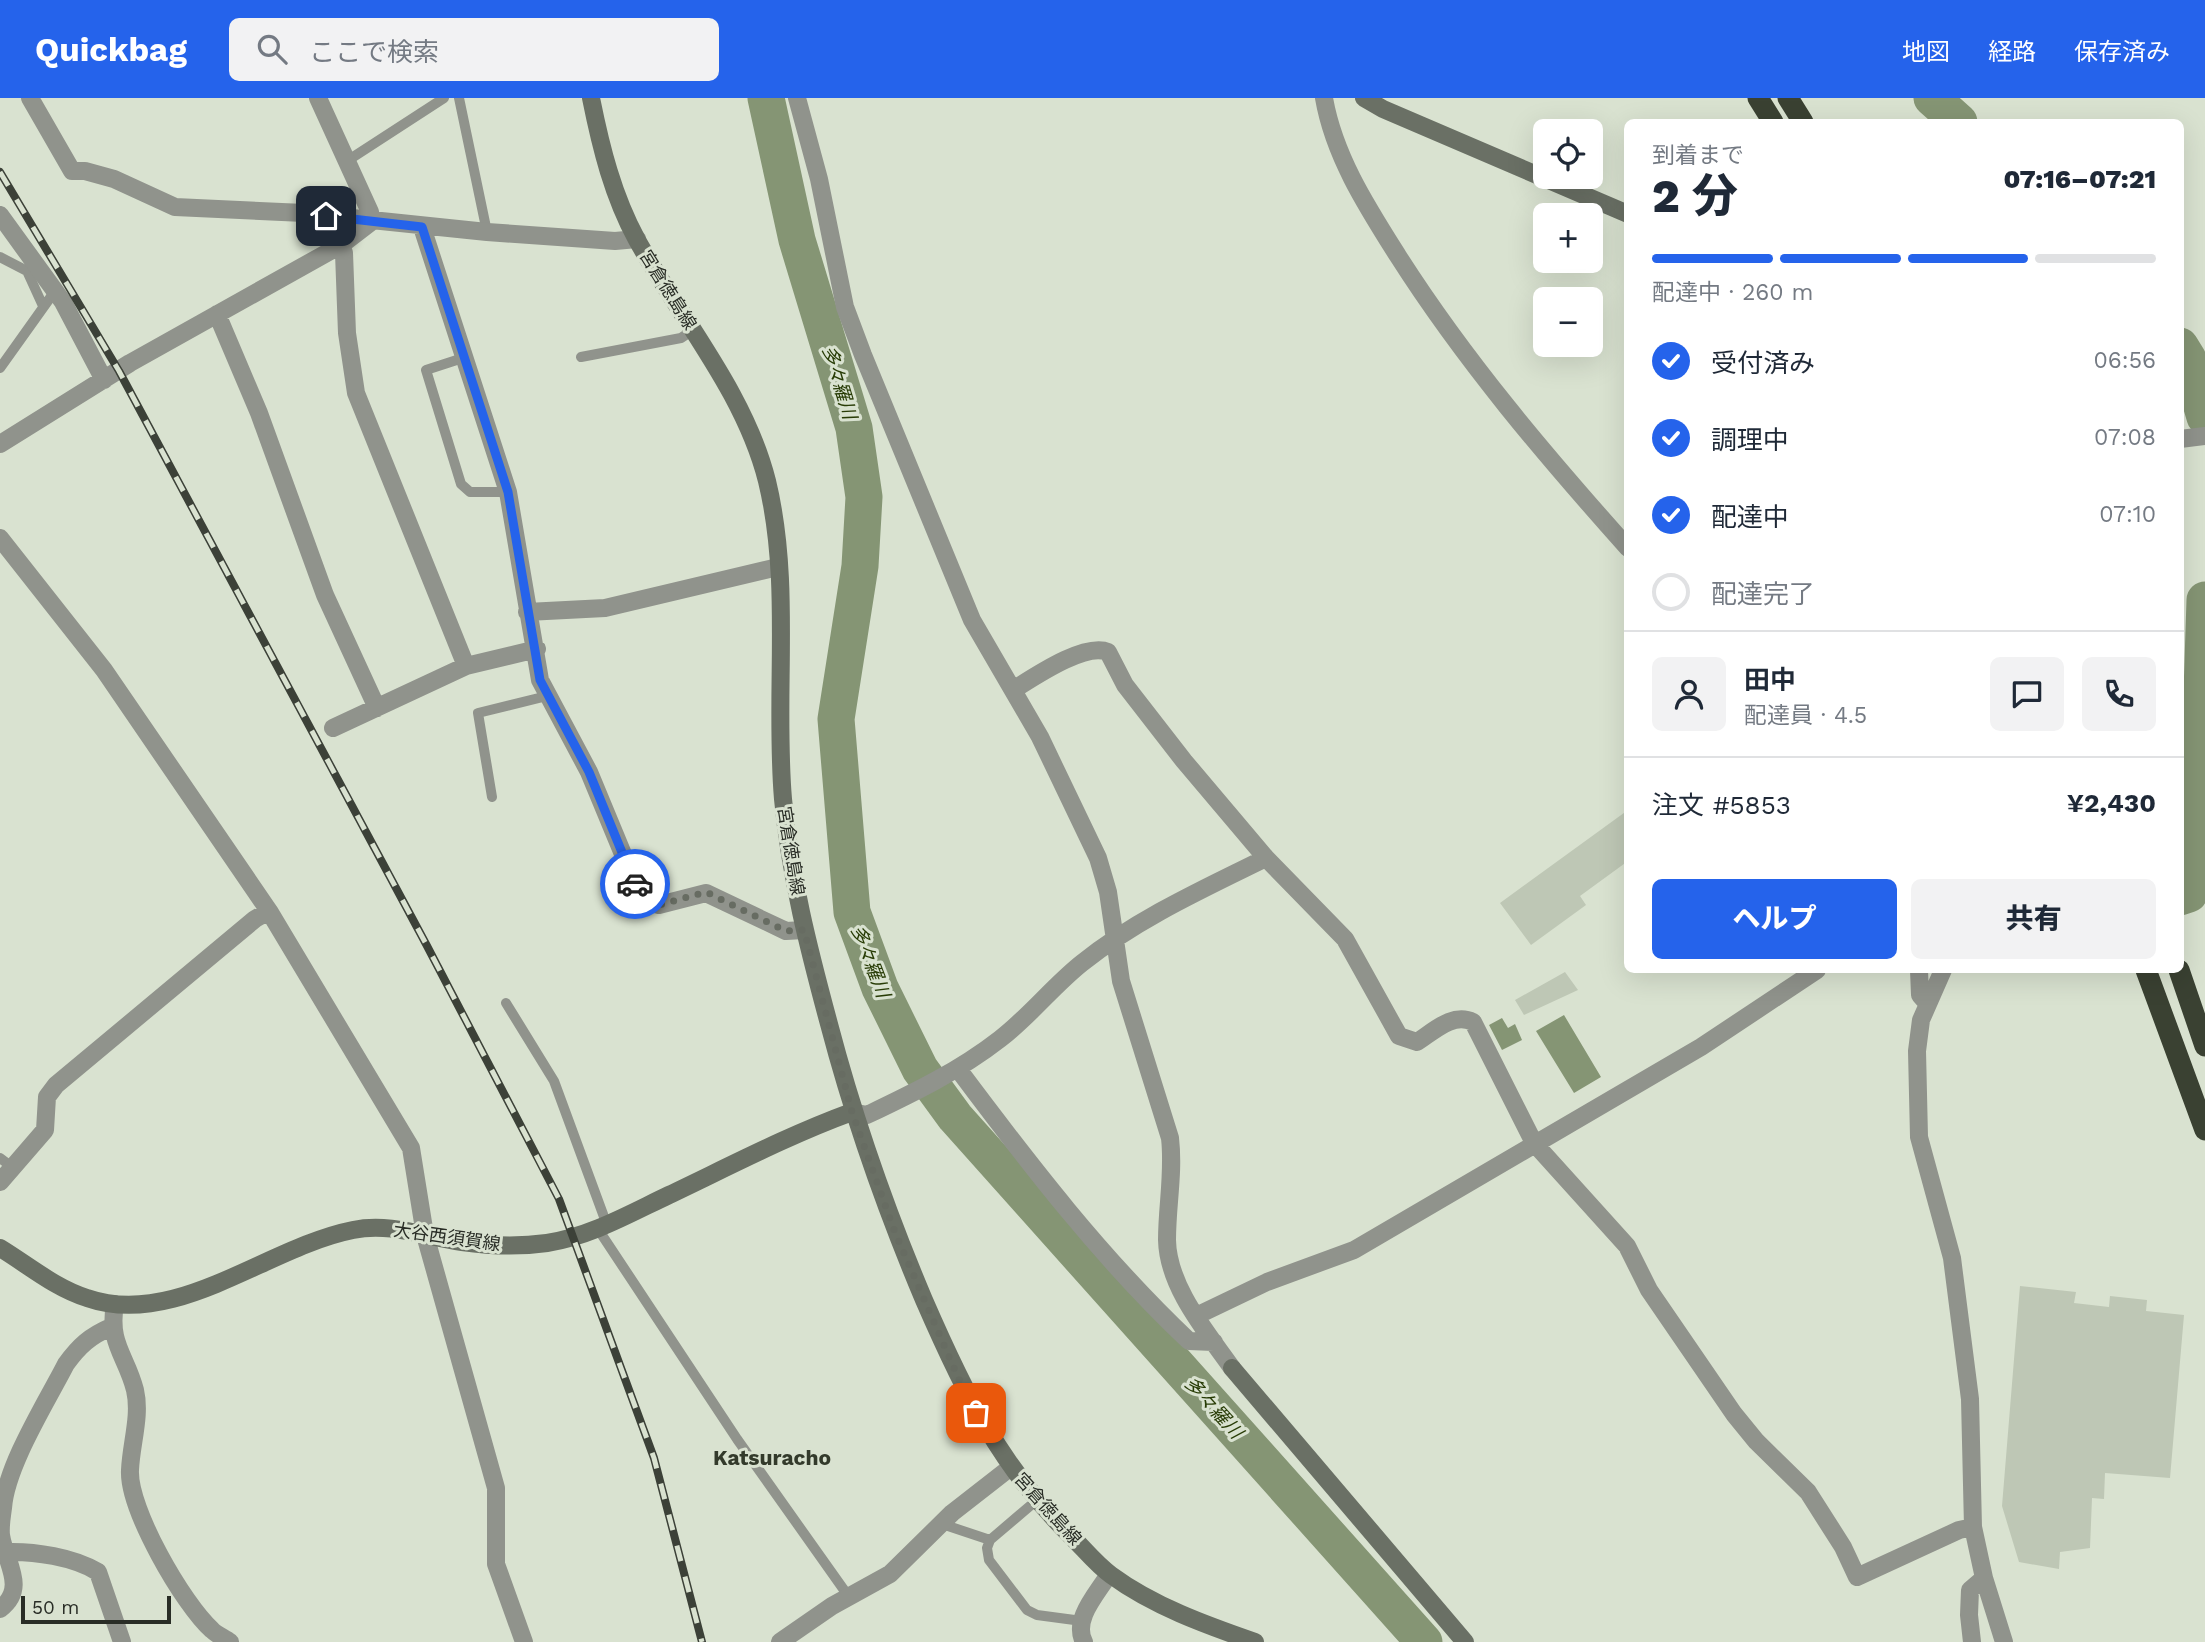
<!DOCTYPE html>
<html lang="ja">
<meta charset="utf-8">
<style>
:root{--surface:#fff;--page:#f2f2f3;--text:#1f2937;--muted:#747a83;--line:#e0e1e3;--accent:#2563eb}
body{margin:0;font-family:"Work Sans","Noto Sans JP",sans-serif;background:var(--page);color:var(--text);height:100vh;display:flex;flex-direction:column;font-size:26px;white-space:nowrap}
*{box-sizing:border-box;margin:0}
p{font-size:23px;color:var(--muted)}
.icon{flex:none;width:38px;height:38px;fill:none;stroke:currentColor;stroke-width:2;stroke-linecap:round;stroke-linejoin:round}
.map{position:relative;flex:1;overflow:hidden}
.side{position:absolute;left:1624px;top:21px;width:560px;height:854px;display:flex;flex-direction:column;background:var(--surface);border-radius:10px;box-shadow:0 7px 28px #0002}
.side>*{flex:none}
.controls{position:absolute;left:1533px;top:21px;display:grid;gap:14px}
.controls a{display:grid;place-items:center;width:70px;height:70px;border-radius:10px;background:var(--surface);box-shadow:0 7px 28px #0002;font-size:35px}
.scale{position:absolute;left:21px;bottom:18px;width:150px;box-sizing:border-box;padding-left:7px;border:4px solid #292d26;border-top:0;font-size:19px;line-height:24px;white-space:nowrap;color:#292d26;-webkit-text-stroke:5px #d9e2d0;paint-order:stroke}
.pin{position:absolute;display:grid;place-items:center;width:60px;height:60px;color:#fff;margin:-30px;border-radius:14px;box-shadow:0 4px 10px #0006}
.courier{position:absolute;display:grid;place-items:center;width:70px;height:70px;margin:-35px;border:5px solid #2563eb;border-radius:50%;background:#fff;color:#222;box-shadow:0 2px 9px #0007}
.overview em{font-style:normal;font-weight:800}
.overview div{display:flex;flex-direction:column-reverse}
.overview{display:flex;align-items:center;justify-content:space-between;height:119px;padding:0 28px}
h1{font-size:46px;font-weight:800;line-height:52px}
.bar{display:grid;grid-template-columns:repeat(4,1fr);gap:10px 7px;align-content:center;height:84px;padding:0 28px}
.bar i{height:9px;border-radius:5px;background:var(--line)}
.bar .on{background:var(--accent)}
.bar p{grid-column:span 4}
.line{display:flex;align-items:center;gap:18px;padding:0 28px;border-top:2px solid var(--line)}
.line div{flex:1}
.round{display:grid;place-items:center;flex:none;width:74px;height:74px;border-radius:10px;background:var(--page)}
ol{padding:0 28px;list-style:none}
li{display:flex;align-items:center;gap:21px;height:77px}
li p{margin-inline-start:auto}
li .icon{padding:7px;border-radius:50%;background:var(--accent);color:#fff;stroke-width:4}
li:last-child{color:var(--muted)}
li i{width:38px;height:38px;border:4px solid var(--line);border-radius:50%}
.button{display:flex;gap:14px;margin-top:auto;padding:14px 28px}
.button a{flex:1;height:80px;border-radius:10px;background:var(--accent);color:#fff;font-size:28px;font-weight:800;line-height:80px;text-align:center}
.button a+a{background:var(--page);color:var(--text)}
header{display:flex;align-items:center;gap:42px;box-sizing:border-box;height:98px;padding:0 35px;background:var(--accent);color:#fff}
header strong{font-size:33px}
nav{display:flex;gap:38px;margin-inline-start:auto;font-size:24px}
.search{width:490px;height:63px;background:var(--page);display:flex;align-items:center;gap:18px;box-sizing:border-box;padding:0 24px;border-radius:10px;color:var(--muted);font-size:26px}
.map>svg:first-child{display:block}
.water{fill:#859574}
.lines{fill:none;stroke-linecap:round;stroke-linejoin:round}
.river{stroke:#859574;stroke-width:37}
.building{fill:#bec7b5}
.lane{stroke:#90938c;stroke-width:10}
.street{stroke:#90938c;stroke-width:18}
.secondary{stroke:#6a7065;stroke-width:18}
.highway{stroke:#3a4132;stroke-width:21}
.rail-casing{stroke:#3c4138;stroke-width:8}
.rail{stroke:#d9e2d0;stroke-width:5;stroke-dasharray:16;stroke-linecap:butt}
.done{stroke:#676c62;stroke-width:7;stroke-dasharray:0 12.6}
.route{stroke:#2563eb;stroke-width:9}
.labels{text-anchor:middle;stroke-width:6;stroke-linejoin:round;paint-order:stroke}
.street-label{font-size:18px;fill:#292d26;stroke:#d9e2d0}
.water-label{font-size:19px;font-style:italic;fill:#283c06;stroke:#d9e2d0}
.quarter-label{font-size:21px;font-weight:bold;fill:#333a2b;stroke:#d9e2d0}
</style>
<header>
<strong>Quickbag</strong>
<div class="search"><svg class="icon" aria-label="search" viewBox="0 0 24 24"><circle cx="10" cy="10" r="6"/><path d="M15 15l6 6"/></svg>ここで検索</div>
<nav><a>地図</a><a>経路</a><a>保存済み</a></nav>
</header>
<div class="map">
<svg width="2205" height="1544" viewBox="0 0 2205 1544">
<rect width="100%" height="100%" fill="#d9e2d0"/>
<!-- water -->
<path class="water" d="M 1564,917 L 1601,979 L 1574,995 L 1536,933 Z
M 1502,920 L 1508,930 L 1515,926 L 1522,942 L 1502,952 L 1489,927 Z"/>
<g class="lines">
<!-- river -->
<path class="river" d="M 766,0 L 797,142 L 854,330 L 864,399 L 860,468 L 836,621 L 852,814 L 880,890 L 920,971 L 955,1019 L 1424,1544
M 1932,0 L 1959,24
M 2180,248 L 2188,261 L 2205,319
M 2180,799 L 2189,796 L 2196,778 L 2205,502"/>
</g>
<!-- building -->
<path class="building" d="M 1628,712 L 1628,763 L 1580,798 L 1586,807 L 1531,847 L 1500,805 Z
M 1565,874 L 1578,892 L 1524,917 L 1515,902 Z
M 2020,1188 L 2076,1194 L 2074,1205 L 2109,1209 L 2110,1198 L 2147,1202 L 2146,1213 L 2184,1217 L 2170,1380 L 2105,1375 L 2104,1401 L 2092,1400 L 2090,1450 L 2060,1454 L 2059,1471 L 2019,1464 L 2002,1408 Z"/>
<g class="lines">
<!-- lane -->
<path class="lane" d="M 459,0 L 487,134
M 347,63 L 444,0
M 0,159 L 27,173 L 43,208
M 466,259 L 426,272 L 461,386 L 470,394 L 508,394
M 581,259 L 681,240 L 693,232
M 0,270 L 55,193
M 492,699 L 478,615 L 547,598
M 506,905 L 554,983 L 607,1127
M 0,1060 L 12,1069
M 598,1131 L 737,1341 L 849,1499
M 1037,1402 L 990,1442 L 987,1450 L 989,1462 L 1027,1512 L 1037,1517 L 1082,1523
M 942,1426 L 990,1442"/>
<!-- street -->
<path class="street" d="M 30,0 L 72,73 L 85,73 L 114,81 L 175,109 L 304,115 L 487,134 L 615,143 L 637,141
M 797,0 L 819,81 L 845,209 L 863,257 L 972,522 L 1040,639 L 1098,760 L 1108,794 L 1121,883 L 1170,1040 C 1174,1075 1167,1107 1167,1142 C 1168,1189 1206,1233 1232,1270
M 1324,0 C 1334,58 1367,109 1398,158 C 1465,263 1545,357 1628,450
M 0,117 L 63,204 L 104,282
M 422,129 L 508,394 L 540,582 L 589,674 L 642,802 L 659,807 L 706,795 L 786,833 L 804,832
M 341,147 L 344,155 L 347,235 L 356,295 L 466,568
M 217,216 L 259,315 L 325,497 L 377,610
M 2180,341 L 2205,338
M 0,346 L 130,265 L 341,147 L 371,124 L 370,114 L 318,0
M 0,440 L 104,572 L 269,813 L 411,1050 L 425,1137 L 496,1390 L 496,1466 L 524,1544
M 527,514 L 605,510 L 778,469
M 1013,592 C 1034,579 1085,544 1108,554 L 1125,587 L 1184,663 L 1266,760 L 1345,841 L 1399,938 L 1417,944 C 1434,933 1453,914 1473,924 L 1534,1045 L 1627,1148 L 1649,1192 L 1734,1316 L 1756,1343 L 1808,1394 L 1843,1449 L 1857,1479 L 1959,1432 L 1973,1429
M 333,630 L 466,568 L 537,551
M 1919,872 L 1920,897 L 1927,905
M 1943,872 L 1921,922 L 1917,953 L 1919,1039 L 1952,1160 L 1970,1301 L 1973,1429 L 1984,1480 L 2004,1544
M 958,971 C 1029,1066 1102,1161 1189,1243 L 1214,1244
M 852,1014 L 867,1017 C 913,995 959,973 1000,941 C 1030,918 1053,888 1082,865 C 1137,821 1203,791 1266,760
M 0,1084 L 45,1032 L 47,999 L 56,987 L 255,821 L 269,813
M 115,1206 C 108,1246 126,1257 135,1292 C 141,1318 131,1346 130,1372 C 128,1411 183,1506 212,1532 C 217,1537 225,1540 230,1544
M 1196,1218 L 1267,1184 L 1354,1152 L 1701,949 L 1817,872
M 6,1454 C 34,1453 74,1459 98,1474 L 122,1544
M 0,1511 C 28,1490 5,1464 1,1437 C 0,1428 2,1418 3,1410 C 6,1368 46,1305 66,1266 C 79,1248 90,1238 111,1229
M 780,1544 L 832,1508 L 890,1476 L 952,1415 L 1011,1369
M 1084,1544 C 1072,1521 1098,1495 1109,1476
M 1972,1544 L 1969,1517 L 1970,1492 L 1984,1480"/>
<!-- secondary -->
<path class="secondary" d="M 591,0 C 601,50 613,98 637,142 C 681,221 745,295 767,383 C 792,486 774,596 783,701 C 790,778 809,852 829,926 C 854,1021 886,1112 924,1202 C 964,1294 1000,1369 1073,1440 C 1085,1452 1097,1467 1111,1477 C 1153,1508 1206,1527 1255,1544
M 1364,0 L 1383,11 L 1628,116
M 0,1150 C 28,1167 55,1190 87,1200 C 176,1231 267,1149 353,1132 C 390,1124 426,1139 462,1144 C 490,1148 519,1149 547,1145 C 591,1138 629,1116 669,1097 C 730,1068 789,1037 852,1014
M 1232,1270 L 1465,1544"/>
<!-- highway -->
<path class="highway" d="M 1758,0 L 1773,24
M 1788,0 L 1803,24
M 2146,872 L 2205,1032
M 2179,872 L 2205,948"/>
<defs>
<path id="rail" d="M 0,74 L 119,273 L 426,846 L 559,1101 L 654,1360 L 702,1544"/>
</defs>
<!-- rail casing -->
<use href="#rail" class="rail-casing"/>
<!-- rail -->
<use href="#rail" class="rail"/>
</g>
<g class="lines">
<!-- done -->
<path class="done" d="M 635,786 L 642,802 L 659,807 L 706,794 L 786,833 L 804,832 L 852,1014 L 894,1132 L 964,1293 L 976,1315"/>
<!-- route -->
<path class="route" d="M 326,118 L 422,129 L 508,394 L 540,582 L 589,674 L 635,786"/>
</g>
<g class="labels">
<!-- street labels -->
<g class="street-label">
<text transform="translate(668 192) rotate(58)" y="6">宮倉徳島線</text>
<text transform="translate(791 753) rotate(81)" y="6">宮倉徳島線</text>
<text transform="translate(447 1139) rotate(8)" y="6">大谷西須賀線</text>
<text transform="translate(1048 1411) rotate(48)" y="6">宮倉徳島線</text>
</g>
<!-- water labels -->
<g class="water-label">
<text transform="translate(840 284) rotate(73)" y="7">多々羅川</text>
<text transform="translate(871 863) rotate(69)" y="7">多々羅川</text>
<text transform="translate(1214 1309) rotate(48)" y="7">多々羅川</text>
</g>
<!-- quarter labels -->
<g class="quarter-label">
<text x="772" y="1367">Katsuracho</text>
</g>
</g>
</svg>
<div class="controls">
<a><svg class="icon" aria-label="locate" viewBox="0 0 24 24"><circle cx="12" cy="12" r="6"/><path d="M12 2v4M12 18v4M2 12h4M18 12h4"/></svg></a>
<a>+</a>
<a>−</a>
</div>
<div class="scale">50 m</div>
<div class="pin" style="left:976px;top:1315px;background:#ea580c"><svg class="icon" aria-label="bag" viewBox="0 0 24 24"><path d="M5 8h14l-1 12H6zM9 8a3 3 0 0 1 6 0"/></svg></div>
<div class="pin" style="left:326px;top:118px;background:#1f2937"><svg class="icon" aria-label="home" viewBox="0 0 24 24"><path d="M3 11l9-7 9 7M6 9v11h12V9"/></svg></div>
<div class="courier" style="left:635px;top:786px"><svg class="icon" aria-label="car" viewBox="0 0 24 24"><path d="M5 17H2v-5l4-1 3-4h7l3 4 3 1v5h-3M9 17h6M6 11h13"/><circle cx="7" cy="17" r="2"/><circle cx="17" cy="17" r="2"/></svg></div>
<section class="side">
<div class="overview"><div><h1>2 分</h1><p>到着まで</p></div><em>07:16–07:21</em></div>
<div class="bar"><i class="on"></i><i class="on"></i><i class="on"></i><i></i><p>配達中 · 260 m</p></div>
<ol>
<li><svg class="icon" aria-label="check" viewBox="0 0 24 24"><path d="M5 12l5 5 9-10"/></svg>受付済み<p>06:56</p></li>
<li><svg class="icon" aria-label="check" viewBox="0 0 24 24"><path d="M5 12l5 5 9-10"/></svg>調理中<p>07:08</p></li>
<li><svg class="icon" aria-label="check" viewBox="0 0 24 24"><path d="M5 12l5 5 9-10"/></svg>配達中<p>07:10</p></li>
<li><i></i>配達完了</li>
</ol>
<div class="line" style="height:126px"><a class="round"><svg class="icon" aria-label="person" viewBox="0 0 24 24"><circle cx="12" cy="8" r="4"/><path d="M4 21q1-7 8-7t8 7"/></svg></a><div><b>田中</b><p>配達員 · 4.5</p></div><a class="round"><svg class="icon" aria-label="chat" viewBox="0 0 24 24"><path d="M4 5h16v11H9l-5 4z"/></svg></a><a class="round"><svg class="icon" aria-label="phone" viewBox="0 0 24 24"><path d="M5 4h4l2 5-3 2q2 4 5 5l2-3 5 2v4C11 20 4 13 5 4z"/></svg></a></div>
<div class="line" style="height:91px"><div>注文 #5853</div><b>¥2,430</b></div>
<div class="button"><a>ヘルプ</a><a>共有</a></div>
</section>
</div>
